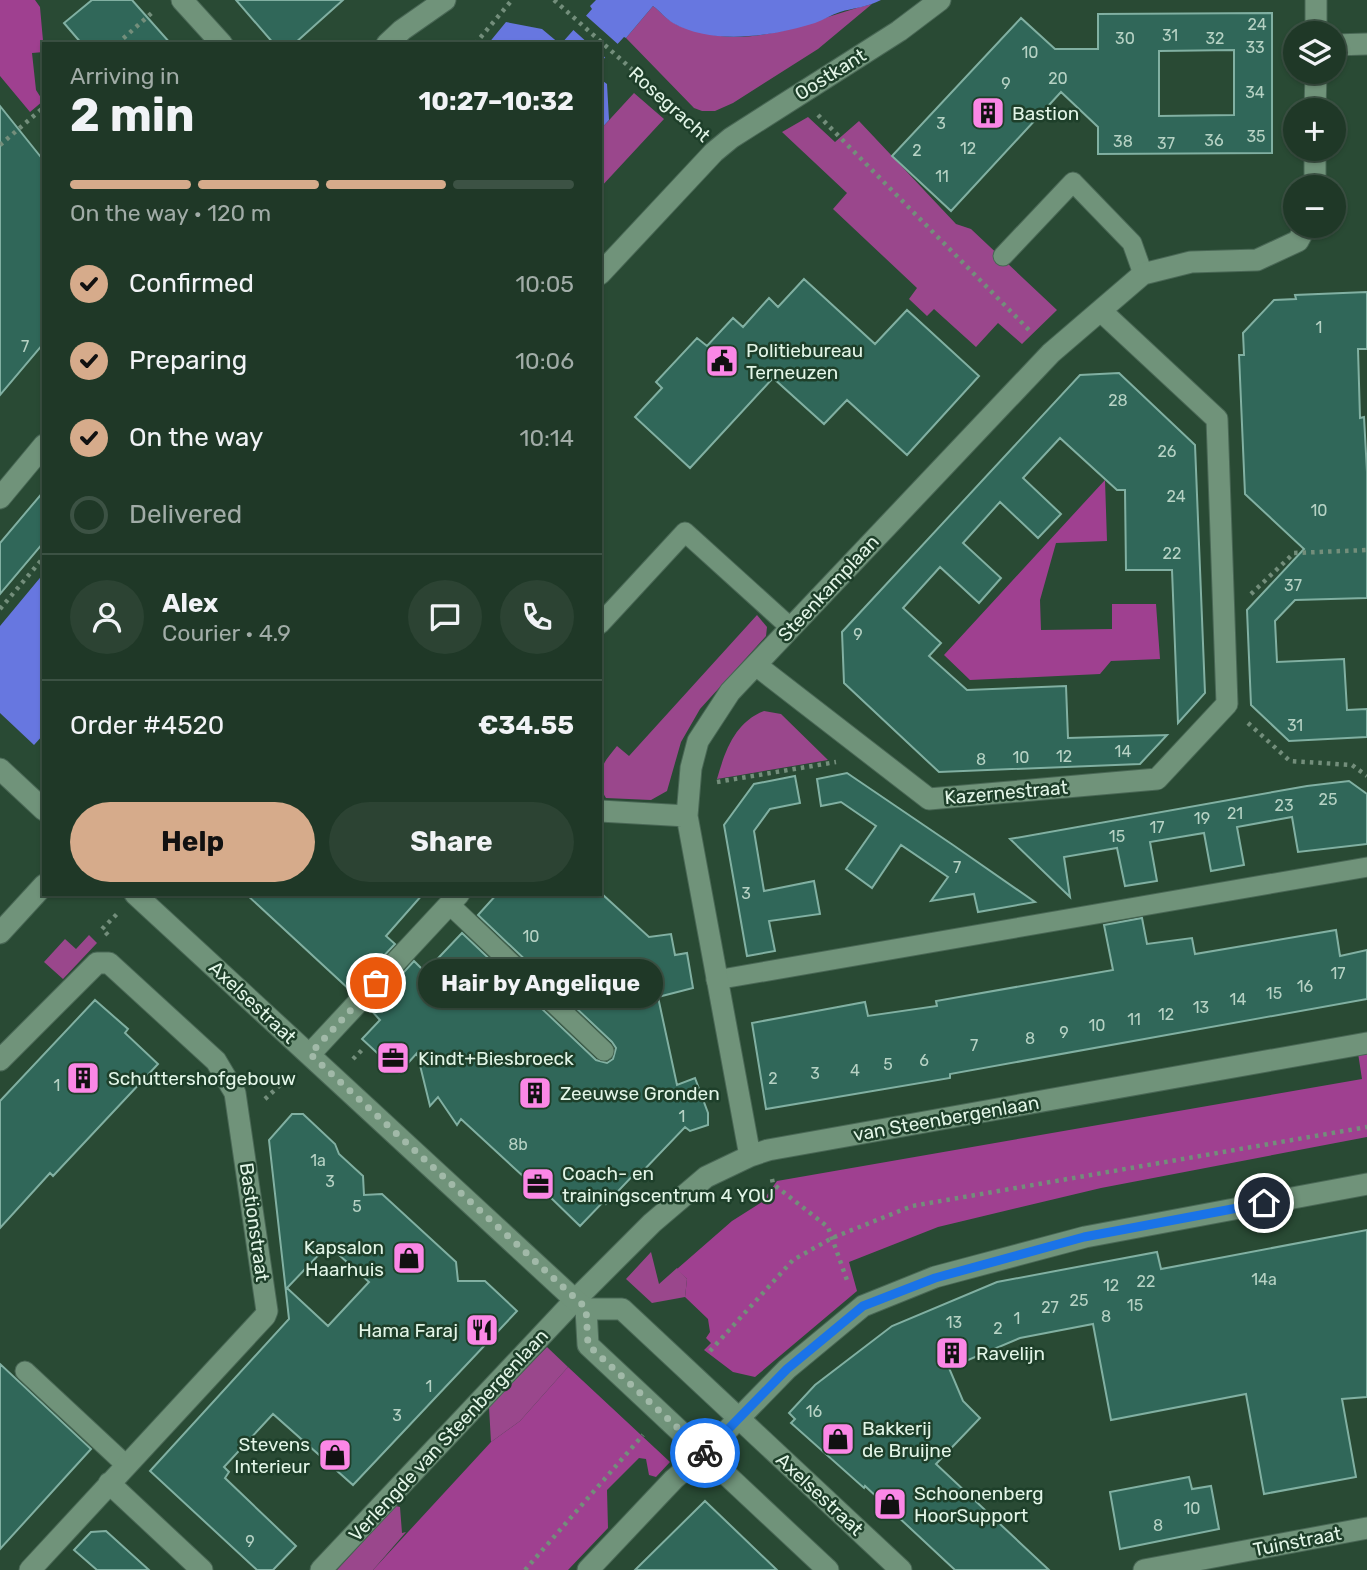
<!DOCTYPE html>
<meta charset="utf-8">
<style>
:root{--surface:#1f3827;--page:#2c4333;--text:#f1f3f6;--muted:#a1aca7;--line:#3c5244;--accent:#d6ab8b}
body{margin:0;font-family:Rubik,sans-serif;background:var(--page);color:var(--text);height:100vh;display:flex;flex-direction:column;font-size:26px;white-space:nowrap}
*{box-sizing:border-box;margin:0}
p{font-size:23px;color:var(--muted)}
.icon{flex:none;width:38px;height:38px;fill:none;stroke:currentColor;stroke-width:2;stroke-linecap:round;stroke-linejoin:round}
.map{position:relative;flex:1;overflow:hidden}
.sheet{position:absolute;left:42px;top:42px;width:560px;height:854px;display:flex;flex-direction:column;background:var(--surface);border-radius:0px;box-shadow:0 2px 5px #0004,0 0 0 2px var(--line)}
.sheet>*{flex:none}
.buttons{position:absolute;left:1283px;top:21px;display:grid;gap:14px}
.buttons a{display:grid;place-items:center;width:63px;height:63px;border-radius:50%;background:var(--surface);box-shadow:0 2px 5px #0004,0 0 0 2px var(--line);font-size:35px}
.pin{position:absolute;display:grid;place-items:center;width:60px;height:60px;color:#fff;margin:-30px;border:4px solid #fff;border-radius:50%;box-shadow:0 2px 7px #0007}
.courier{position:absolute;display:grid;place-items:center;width:70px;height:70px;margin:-35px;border:5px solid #1a73e8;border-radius:50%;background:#fff;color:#222;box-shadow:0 2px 9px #0007}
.bubble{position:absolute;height:49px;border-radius:24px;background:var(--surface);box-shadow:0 2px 5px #0004,0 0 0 2px var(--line);font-size:23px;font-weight:700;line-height:49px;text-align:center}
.headline em{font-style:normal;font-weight:700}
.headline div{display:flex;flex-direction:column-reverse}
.headline{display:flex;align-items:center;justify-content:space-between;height:119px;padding:0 28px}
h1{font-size:46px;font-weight:700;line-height:52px}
.bar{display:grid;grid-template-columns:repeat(4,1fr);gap:10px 7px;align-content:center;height:84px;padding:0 28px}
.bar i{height:9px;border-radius:5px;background:var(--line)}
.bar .selected{background:var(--accent)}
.bar p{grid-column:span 4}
.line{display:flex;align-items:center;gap:18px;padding:0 28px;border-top:2px solid var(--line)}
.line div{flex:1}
.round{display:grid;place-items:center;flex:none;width:74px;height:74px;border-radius:37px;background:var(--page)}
ol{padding:0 28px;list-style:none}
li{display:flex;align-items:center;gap:21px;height:77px}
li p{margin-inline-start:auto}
li .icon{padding:7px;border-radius:50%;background:var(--accent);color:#111;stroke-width:4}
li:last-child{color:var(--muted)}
li i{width:38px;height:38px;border:4px solid var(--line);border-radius:50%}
.cta{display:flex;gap:14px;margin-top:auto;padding:14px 28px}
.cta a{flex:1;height:80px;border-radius:42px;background:var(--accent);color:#111;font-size:28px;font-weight:700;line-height:80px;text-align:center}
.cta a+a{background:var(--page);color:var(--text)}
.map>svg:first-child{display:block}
.green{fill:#9a478c}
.forest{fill:#9f4090}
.water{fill:#6777e0}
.pier{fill:#294a34}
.building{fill:#306759;stroke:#81b0a2;stroke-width:2;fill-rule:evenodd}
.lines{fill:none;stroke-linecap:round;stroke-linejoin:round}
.lane-casing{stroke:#496755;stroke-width:21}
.street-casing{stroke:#496755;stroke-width:23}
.secondary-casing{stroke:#496755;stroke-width:23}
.path{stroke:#738e7b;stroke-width:4.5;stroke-dasharray:3.5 5;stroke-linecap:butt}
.lane{stroke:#70937a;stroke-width:19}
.street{stroke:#70937a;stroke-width:21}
.secondary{stroke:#70937a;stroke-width:21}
.done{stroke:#a1b9a8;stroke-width:7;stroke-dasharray:0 12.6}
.route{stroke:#1a73e8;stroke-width:9}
.labels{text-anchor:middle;stroke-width:5;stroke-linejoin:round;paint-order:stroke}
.number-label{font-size:16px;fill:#b6d2c4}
.street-label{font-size:19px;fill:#e2f5e7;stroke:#1e3f2a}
.poi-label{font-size:19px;fill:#e2f5e7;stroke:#1e3f2a;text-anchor:start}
</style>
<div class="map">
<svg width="1367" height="1570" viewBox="0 0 1367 1570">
<rect width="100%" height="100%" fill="#294a34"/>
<!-- green -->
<path class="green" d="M 872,4 L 818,49 L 733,103 L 715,111 L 702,111 L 694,108 L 626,38 L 653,6 C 660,11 666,19 674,23 C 679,27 688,28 694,30 C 756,51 814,18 872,4 Z
M 634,93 L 664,119 L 600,188 L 600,130 Z
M 808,117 L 835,142 L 859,121 L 956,224 L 971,229 L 1057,310 L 1022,344 L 998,323 L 976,347 L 934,309 L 927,316 L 909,299 L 917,288 L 833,209 L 847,193 L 782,132 Z
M 757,615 L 767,627 L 766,636 L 700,709 L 681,742 L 667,791 L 651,800 L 606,798 C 592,776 603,763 617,746 L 629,756 Z
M 764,711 L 781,714 L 828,760 L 717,779 C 725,751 735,722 764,711 Z
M 89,935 L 97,943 L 63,979 L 44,962 L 65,939 L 76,949 Z
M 651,1252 L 659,1284 L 677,1268 L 687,1279 L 685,1297 L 652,1303 L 626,1279 Z
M 547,1347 L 568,1367 L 520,1421 L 491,1442 L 489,1407 Z
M 396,1506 L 400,1507 L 402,1533 L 406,1532 L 373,1570 L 337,1570 Z"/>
<!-- forest -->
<path class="forest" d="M 0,0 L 35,0 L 40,7 L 44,52 L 32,53 L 36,90 L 43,101 L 30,112 L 0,76 Z
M 1105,480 L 1107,541 L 1056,543 L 1040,600 L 1041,630 L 1112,629 L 1112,604 L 1156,604 L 1160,659 L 1111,661 L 1100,674 L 970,680 L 944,655 Z
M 1367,1051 L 1367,1137 L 1101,1188 L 938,1227 L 849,1262 L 857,1291 L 755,1377 L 733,1372 L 704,1350 L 711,1343 L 706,1338 L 710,1332 L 708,1319 L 685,1297 L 687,1279 L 677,1269 L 732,1221 L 762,1202 L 777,1181 L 1362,1079 L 1358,1053 Z
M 568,1367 L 670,1462 L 656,1477 L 649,1475 L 646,1459 L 639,1458 L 607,1490 L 608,1528 L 568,1570 L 373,1570 L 491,1442 L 520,1421 Z"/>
<!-- water -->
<path class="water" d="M 596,0 L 881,0 C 868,7 853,8 840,12 C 831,15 823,20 815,23 C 774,36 713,46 673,23 C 666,19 660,11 653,6 L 626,38 L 624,37 L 600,63 L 600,44 L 561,44 L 592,9 L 590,6 Z
M 506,22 L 542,29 L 560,44 L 488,44 Z
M 600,79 L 607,84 L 609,120 L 600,130 Z
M 44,573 L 44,734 L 34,745 L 0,713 L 0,626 Z"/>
<!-- pier -->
<path class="pier" d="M 583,13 L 620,46 L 608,60 L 600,53 L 600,44 L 589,44 L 570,27 Z"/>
<!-- building -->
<path class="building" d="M 92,0 L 132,0 L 171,44 L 82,44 L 64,23 Z
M 236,0 L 343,0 L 294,44 L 274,44 Z
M 1272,13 L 1272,153 L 1098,154 L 1098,127 L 1061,92 L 951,211 L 892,156 L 1021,18 L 1055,49 L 1098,49 L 1098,14 ZM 1234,50 L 1234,115 L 1159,116 L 1159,51 Z
M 0,106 L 44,161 L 44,343 L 0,395 Z
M 804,279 L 875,344 L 907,310 L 979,376 L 907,455 L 847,400 L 824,424 L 773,378 L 690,468 L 635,417 L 662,388 L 656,382 L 697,338 L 707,346 L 733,318 L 743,327 L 769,298 L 778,307 Z
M 1367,292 L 1367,349 L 1358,349 L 1360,418 L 1364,417 L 1367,472 L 1367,598 L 1295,600 L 1275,621 L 1277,662 L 1344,659 L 1347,710 L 1367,709 L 1367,737 L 1289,741 L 1251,705 L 1247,610 L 1304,549 L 1245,494 L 1239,355 L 1244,355 L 1243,333 L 1274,300 L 1296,299 L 1295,295 Z
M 1119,373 L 1195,445 L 1205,693 L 1178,723 L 1172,570 L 1126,570 L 1125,490 L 1117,490 L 1060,438 L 1023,478 L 1061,514 L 1038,538 L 1000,502 L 963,543 L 1001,578 L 979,603 L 940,567 L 903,608 L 941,643 L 929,656 L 967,690 L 1066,686 L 1068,738 L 1167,735 L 1140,764 L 939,772 L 844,683 L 842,632 L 1080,375 Z
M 44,491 L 44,542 L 0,594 L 0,543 Z
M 847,773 L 953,845 L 1035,902 L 978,912 L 974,894 L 931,901 L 948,877 L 901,845 L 872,888 L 846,869 L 876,826 L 841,802 L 821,806 L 817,779 Z
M 795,776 L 800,803 L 770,809 L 754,831 L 764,891 L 814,881 L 820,914 L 769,921 L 775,951 L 747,956 L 724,825 L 754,784 Z
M 1349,781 L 1367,794 L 1367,844 L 1298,852 L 1292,817 L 1237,827 L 1244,865 L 1211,871 L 1204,833 L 1150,842 L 1157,881 L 1125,886 L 1117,848 L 1064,857 L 1070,897 L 1010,839 L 1307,786 Z
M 246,894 L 423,894 L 386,936 L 395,944 L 351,991 Z
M 497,894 L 602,894 L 649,937 L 671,934 L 675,955 L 687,953 L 693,988 L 658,997 L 677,1085 L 695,1078 L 708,1113 L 708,1125 L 690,1131 L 685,1127 L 643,1171 L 639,1169 L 606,1204 L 604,1201 L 580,1226 L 546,1193 L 538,1193 L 538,1177 L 525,1178 L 461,1119 L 457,1125 L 438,1097 L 430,1106 L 417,1053 L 399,1073 L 362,1039 L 380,1020 L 370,1009 L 414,961 L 425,972 L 462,933 L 596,1060 L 607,1063 L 613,1059 L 616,1048 L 612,1042 L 478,915 Z
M 1142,918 L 1147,944 L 1192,938 L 1195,954 L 1336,930 L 1340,956 L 1367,950 L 1367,999 L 950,1074 L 950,1078 L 766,1109 L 752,1023 L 865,1002 L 868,1016 L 937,1006 L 936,1001 L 1113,970 L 1104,925 Z
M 95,1000 L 128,1029 L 125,1033 L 158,1064 L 53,1176 L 50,1173 L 0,1228 L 0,1101 Z
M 292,1114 L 303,1114 L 335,1144 L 339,1154 L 363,1176 L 364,1195 L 382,1194 L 456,1262 L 458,1281 L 485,1281 L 517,1311 L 353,1485 L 273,1414 L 224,1467 L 229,1472 L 225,1478 L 296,1546 L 273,1570 L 257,1570 L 150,1471 L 289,1319 L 269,1140 ZM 328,1245 L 369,1282 L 328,1326 L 287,1288 Z
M 1367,1230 L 1367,1397 L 1342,1399 L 1356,1477 L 1264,1494 L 1246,1394 L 1111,1420 L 1093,1324 L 1020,1338 L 949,1368 L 963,1401 L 980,1418 L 936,1464 L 1049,1570 L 955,1570 L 865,1486 L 864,1488 L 791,1423 L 795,1419 L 789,1413 L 815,1385 L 892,1326 L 997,1282 L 1157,1252 L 1161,1269 Z
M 0,1364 L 91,1449 L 0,1549 Z
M 1189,1477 L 1192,1489 L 1211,1486 L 1219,1529 L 1120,1549 L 1110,1492 Z
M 705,1501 L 777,1570 L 635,1570 Z
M 106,1531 L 149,1570 L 97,1570 L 74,1550 L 91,1532 Z"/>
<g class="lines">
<defs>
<path id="lane" d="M 1003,256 L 1073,182 L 1132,243 L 1143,274
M 600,624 L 685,532 L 791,628
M 450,905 L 604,1051
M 716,980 L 1367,867
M 25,1371 L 126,1465"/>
<path id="street" d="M 182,0 L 222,44
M 1316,33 L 1316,0
M 387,44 L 402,30 L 445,0
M 1334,45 L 1367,44
M 1315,110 L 1316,72
M 1315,187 L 1315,149
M 600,274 L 714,152 L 731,138 L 899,31 L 940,0
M 0,498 L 44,445
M 756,665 L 929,799 L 1157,779 L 1227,704 L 1217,419 L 1101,311
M 0,769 L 44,810
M 600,811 L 687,816
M 310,1054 L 459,894
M 0,1060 L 97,963 L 109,963 L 216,1061 L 235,1093 L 267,1311 L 265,1316 L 30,1570
M 750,1156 L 687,816 L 691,768 L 698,741 L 730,692 L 1051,353 L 1143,274 L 1191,262 L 1257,260 L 1298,241 L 1306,226
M 109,1483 L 202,1570
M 321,1570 L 575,1300 L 652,1223 L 706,1177 L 750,1156 L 768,1150 L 1367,1043
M 588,1570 L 674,1479 L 704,1454 L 787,1369 L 863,1306 L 935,1277 L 1085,1237 L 1367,1184
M 1144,1570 L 1367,1528"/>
<path id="secondary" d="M 135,894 L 575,1300 L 586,1309 L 622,1309 L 901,1570
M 0,933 L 44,885
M 586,1309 L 588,1345 L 828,1570"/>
</defs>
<!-- lane casing -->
<use href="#lane" class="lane-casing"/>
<!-- street casing -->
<use href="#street" class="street-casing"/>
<!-- secondary casing -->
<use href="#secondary" class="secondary-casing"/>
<!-- path -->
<path class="path" d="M 554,0 L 698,128
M 117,44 L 155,10
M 475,44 L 512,0
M 818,115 L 1032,333
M 0,145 L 44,107
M 1251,594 L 1294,553 L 1367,550
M 0,609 L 44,557
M 1248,723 L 1290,761 L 1352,765 L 1367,776
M 717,782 L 836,762
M 108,935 L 102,929 L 117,914
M 353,1059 L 364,1048
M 265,1099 L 291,1075
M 772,1179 L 773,1184 L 828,1227 L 848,1283
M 710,1351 L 793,1260 L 832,1238 L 912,1206 L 1367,1127
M 525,1570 L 643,1435"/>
<!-- lane -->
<use href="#lane" class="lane"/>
<!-- street -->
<use href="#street" class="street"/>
<!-- secondary -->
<use href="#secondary" class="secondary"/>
</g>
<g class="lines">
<!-- done -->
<path class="done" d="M 376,983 L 310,1054 L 586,1308 L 588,1345 L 705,1453"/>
<!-- route -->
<path class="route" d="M 705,1453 L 787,1369 L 863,1306 L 935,1278 L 1084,1237 L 1264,1203"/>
</g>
<!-- icons -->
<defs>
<symbol id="building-square" viewBox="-11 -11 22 22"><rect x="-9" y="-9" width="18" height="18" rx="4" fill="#fb87e6" stroke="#1e3f2a"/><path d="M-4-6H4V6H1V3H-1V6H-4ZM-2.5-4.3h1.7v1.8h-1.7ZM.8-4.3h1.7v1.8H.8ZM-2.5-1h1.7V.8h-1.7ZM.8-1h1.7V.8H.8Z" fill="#111"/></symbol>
<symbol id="civic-square" viewBox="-11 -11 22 22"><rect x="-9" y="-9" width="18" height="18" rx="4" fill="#fb87e6" stroke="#1e3f2a"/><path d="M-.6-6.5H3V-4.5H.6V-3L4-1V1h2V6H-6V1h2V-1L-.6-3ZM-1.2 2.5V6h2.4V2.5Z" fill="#111"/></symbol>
<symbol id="office-square" viewBox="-11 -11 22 22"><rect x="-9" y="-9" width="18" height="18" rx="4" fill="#fb87e6" stroke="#1e3f2a"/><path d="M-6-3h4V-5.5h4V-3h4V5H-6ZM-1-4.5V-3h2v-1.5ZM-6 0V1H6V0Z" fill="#111"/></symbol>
<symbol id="shop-square" viewBox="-11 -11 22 22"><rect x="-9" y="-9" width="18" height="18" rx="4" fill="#fb87e6" stroke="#1e3f2a"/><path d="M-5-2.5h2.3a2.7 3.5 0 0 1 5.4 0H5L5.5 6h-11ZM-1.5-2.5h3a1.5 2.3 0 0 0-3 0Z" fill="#111"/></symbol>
<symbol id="restaurant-square" viewBox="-11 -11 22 22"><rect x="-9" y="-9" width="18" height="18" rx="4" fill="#fb87e6" stroke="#1e3f2a"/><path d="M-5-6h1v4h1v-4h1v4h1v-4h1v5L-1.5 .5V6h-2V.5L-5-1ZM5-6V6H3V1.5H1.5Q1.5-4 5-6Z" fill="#111"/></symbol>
</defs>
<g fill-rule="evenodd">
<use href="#building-square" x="969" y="94" width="38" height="38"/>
<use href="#civic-square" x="703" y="342" width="38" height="38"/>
<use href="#office-square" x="374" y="1039" width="38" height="38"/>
<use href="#building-square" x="64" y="1059" width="38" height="38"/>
<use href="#building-square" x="516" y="1074" width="38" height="38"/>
<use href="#office-square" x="519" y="1165" width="38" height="38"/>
<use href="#shop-square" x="390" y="1239" width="38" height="38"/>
<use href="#restaurant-square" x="463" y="1311" width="38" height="38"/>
<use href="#building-square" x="933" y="1334" width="38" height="38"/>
<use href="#shop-square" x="819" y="1420" width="38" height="38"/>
<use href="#shop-square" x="316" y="1436" width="38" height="38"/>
<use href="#shop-square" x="871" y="1485" width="38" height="38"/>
</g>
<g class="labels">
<!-- number labels -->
<g class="number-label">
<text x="1257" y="30">24</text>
<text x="1170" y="41">31</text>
<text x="1125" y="44">30</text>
<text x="1215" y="44">32</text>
<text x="1255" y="53">33</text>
<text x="1030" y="58">10</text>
<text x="1058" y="84">20</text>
<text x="1006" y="89">9</text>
<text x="1255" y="98">34</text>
<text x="941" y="129">3</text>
<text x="1256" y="142">35</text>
<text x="1214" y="146">36</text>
<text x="1123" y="147">38</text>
<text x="1166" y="149">37</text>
<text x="968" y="154">12</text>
<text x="917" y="156">2</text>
<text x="942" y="182">11</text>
<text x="1319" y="333">1</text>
<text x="25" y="352">7</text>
<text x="1118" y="406">28</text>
<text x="1167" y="457">26</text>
<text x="1176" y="502">24</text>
<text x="1319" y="516">10</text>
<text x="1172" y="559">22</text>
<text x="1293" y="591">37</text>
<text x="858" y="640">9</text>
<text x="1295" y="731">31</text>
<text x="1123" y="757">14</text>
<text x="1064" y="762">12</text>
<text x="1021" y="763">10</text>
<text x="981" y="765">8</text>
<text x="1328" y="805">25</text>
<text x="1284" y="811">23</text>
<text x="1235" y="819">21</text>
<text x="1202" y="824">19</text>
<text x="1157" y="833">17</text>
<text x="1117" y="842">15</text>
<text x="957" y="873">7</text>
<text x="746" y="899">3</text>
<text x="531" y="942">10</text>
<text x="1338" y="979">17</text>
<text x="1305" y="992">16</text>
<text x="1274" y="999">15</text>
<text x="1238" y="1005">14</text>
<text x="1201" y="1013">13</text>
<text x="1166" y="1020">12</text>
<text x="1134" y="1025">11</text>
<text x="1097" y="1031">10</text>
<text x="1064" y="1038">9</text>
<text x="1030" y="1044">8</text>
<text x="974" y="1051">7</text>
<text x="924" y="1066">6</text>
<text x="888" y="1070">5</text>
<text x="855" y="1076">4</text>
<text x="815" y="1079">3</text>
<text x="773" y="1084">2</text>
<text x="57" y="1091">1</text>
<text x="682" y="1122">1</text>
<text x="518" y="1150">8b</text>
<text x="318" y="1166">1a</text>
<text x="330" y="1187">3</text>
<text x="357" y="1212">5</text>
<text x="1264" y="1285">14a</text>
<text x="1146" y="1287">22</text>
<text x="1111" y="1291">12</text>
<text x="1079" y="1306">25</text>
<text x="1135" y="1311">15</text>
<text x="1050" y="1313">27</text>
<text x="1106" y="1322">8</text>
<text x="1017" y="1324">1</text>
<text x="954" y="1328">13</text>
<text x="998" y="1334">2</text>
<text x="429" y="1392">1</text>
<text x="814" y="1417">16</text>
<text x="397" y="1421">3</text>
<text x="1192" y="1514">10</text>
<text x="1158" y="1531">8</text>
<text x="250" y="1547">9</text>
</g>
<!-- street labels -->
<g class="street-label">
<text transform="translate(830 74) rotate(-32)" y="7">Oostkant</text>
<text transform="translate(670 104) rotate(42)" y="7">Rosegracht</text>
<text transform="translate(828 588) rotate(-47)" y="7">Steenkamplaan</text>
<text transform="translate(1006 792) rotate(-5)" y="7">Kazernestraat</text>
<text transform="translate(253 1002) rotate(43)" y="7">Axelsestraat</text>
<text transform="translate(946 1118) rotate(-10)" y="7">van Steenbergenlaan</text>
<text transform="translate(255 1222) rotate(82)" y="7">Bastionstraat</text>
<text transform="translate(448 1435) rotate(-47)" y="7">Verlengde van Steenbergenlaan</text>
<text transform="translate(820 1494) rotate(43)" y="7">Axelsestraat</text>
<text transform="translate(1297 1541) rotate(-11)" y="7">Tuinstraat</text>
</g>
<!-- poi labels -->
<g class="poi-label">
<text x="1012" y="120">Bastion</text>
<text x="746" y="357">Politiebureau<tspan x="746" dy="22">Terneuzen</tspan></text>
<text x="418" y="1065">Kindt+Biesbroeck</text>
<text x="108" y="1085">Schuttershofgebouw</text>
<text x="560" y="1100">Zeeuwse Gronden</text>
<text x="562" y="1180">Coach- en<tspan x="562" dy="22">trainingscentrum 4 YOU</tspan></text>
<text x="384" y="1254" text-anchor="end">Kapsalon<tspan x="384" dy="22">Haarhuis</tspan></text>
<text x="458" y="1337" text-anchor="end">Hama Faraj</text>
<text x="976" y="1360">Ravelijn</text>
<text x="862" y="1435">Bakkerij<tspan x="862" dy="22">de Bruijne</tspan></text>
<text x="310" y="1451" text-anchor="end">Stevens<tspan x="310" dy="22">Interieur</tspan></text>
<text x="914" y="1500">Schoonenberg<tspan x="914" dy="22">HoorSupport</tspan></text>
</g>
</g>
</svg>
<div class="buttons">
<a><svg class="icon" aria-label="layers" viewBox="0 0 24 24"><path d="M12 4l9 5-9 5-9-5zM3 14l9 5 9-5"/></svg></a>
<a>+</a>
<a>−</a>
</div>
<div class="pin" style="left:376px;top:983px;background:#ea580c"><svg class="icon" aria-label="bag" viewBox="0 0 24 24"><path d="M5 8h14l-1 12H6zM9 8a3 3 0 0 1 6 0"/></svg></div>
<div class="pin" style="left:1264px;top:1203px;background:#1f2937"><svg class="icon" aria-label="home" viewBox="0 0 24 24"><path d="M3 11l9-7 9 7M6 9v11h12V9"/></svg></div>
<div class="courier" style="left:705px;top:1453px"><svg class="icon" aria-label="bike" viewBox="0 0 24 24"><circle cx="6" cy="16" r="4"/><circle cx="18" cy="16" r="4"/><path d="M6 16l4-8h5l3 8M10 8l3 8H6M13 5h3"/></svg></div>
<div class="bubble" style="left:418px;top:959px;width:245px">Hair by Angelique</div>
<section class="sheet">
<div class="headline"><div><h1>2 min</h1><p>Arriving in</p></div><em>10:27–10:32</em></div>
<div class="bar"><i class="selected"></i><i class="selected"></i><i class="selected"></i><i></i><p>On the way · 120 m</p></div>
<ol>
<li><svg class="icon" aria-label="check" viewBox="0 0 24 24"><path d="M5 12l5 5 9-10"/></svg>Confirmed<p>10:05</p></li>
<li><svg class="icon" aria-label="check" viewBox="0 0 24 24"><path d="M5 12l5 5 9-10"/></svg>Preparing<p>10:06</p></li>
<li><svg class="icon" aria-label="check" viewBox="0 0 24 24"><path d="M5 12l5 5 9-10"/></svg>On the way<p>10:14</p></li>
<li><i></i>Delivered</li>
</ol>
<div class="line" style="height:126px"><a class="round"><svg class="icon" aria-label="person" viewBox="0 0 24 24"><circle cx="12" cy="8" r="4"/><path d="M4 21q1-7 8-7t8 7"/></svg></a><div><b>Alex</b><p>Courier · 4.9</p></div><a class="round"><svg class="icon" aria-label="chat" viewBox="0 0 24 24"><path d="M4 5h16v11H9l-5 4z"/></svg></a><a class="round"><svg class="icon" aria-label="phone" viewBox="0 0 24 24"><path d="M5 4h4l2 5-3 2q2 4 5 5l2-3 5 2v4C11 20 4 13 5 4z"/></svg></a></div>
<div class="line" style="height:91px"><div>Order #4520</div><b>€34.55</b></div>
<div class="cta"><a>Help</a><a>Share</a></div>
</section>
</div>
